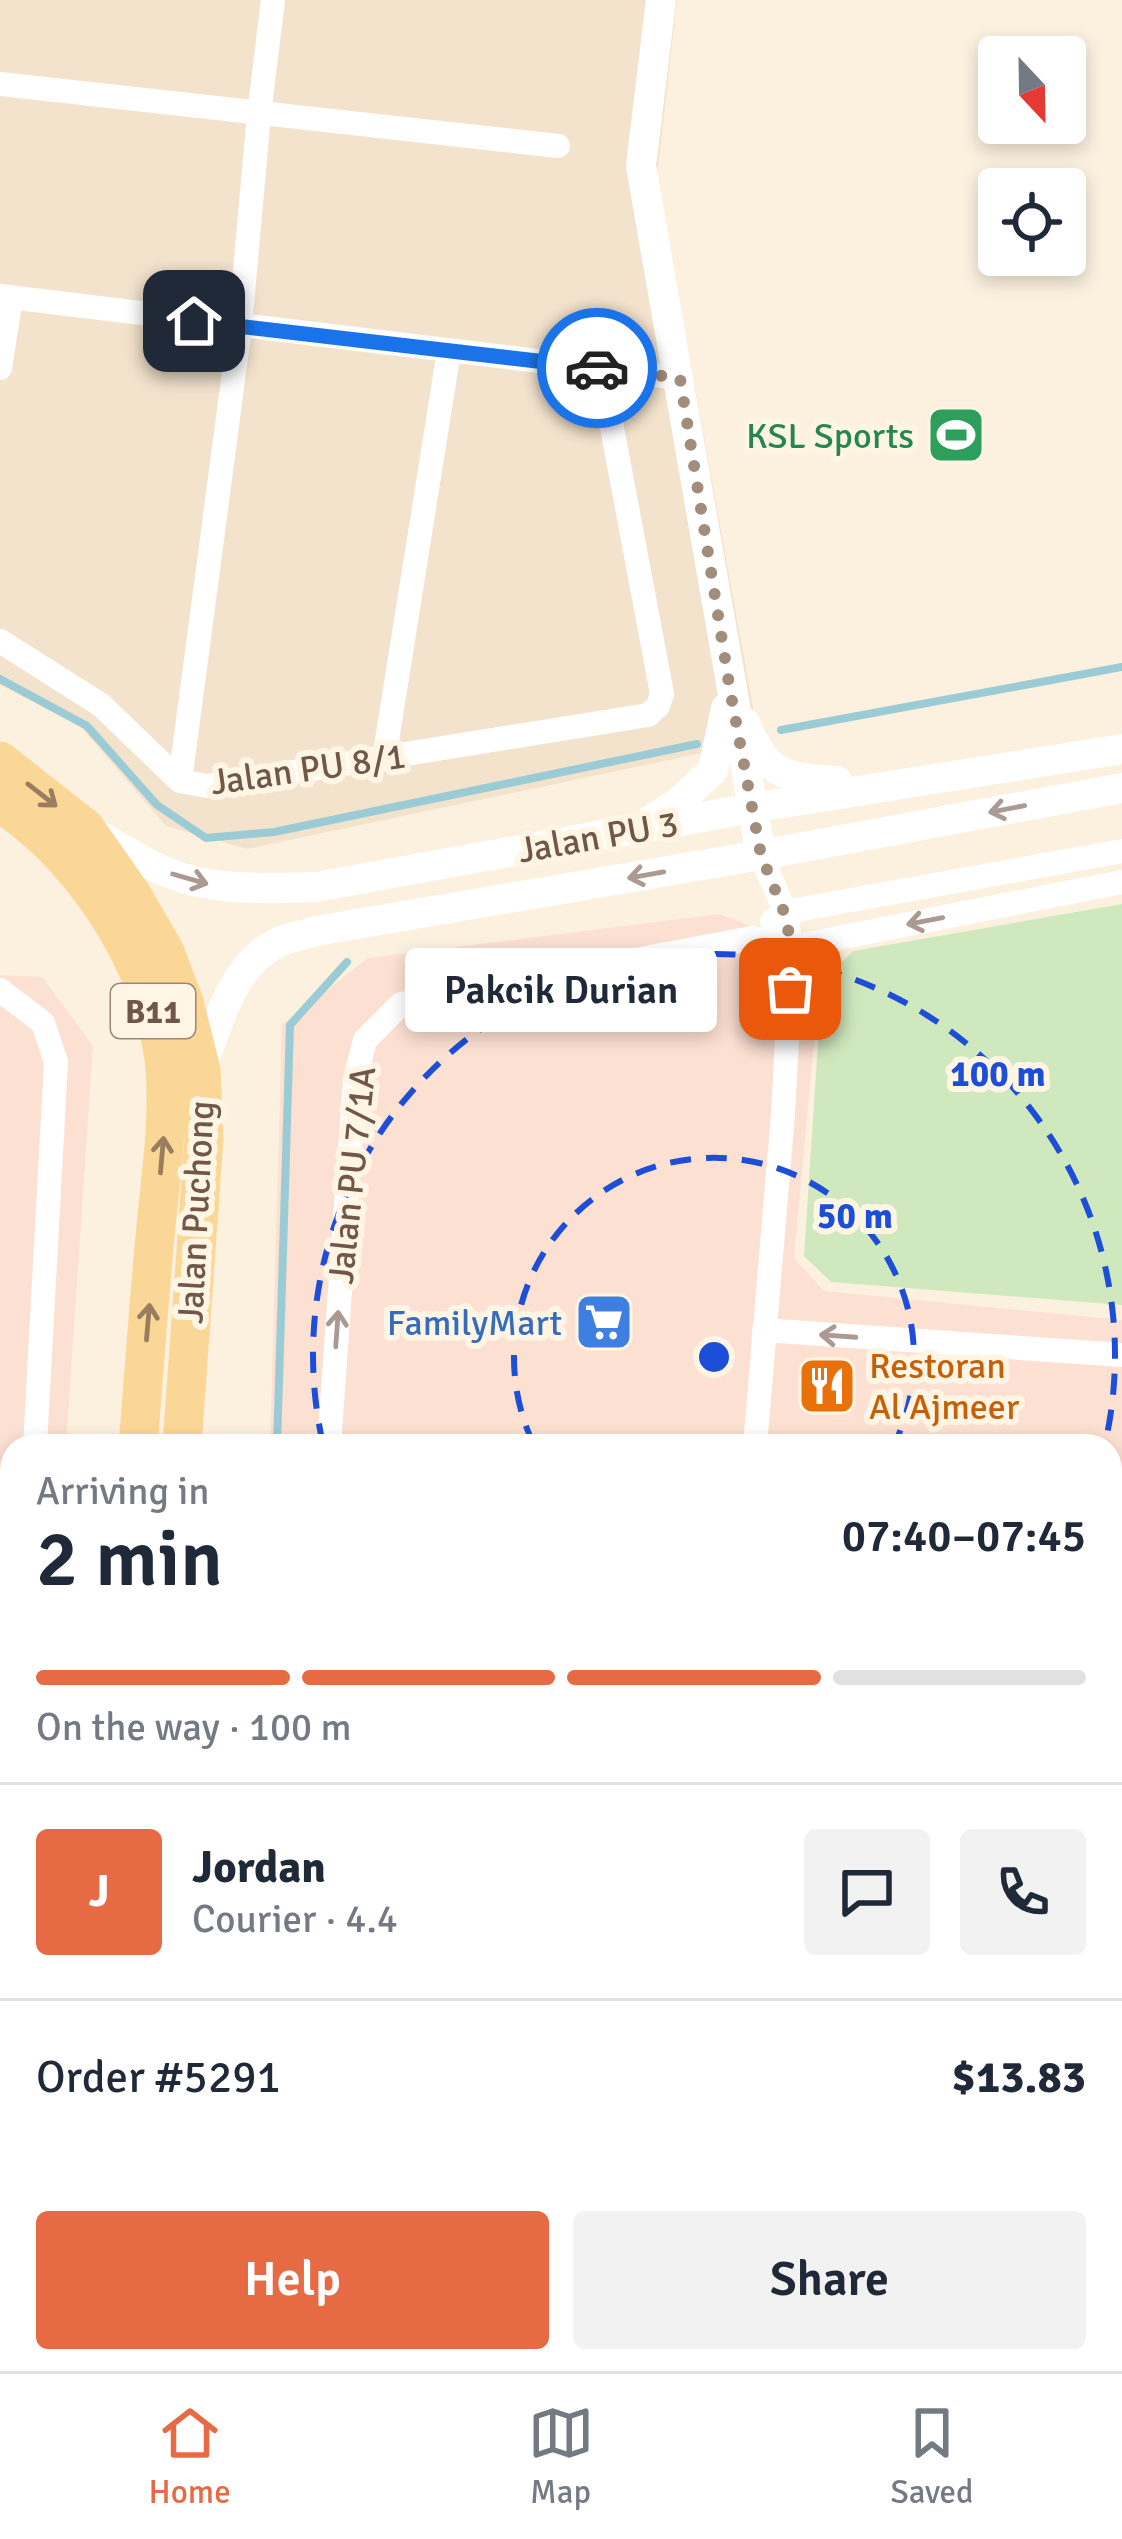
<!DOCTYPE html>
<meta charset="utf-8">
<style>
:root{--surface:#fff;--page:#f2f2f3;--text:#1f2937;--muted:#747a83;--line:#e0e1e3;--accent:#e66b44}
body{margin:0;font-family:Signika,sans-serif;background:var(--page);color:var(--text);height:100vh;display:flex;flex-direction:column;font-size:45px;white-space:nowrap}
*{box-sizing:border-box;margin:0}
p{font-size:39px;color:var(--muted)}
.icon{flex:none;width:66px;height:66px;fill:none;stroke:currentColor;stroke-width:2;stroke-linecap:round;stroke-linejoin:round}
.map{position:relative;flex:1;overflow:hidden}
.drawer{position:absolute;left:0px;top:1434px;width:1122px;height:939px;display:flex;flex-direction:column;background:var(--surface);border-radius:36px 36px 0 0;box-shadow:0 6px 18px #0003}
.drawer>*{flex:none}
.needle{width:78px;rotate:158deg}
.controls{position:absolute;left:978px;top:36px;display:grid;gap:24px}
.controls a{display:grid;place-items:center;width:108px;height:108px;border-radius:12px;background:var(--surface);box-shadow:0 6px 18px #0003;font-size:60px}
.pin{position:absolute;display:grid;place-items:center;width:102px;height:102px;color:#fff;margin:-51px;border-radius:24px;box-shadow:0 6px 18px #0006}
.courier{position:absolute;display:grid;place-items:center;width:120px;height:120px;margin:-60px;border:9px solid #1a73e8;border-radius:50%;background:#fff;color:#222;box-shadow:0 3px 15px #0007}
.bubble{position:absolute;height:84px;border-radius:12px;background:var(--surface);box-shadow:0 6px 18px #0003;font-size:39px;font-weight:600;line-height:84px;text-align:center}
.headline em{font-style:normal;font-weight:600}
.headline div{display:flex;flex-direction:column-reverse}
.headline{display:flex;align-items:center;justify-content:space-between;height:204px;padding:0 36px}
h1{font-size:78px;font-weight:600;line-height:90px}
.bar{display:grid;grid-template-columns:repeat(4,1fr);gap:18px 12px;align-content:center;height:144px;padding:0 36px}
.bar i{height:15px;border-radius:9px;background:var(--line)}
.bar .selected{background:var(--accent)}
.bar p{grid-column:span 4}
.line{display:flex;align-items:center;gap:30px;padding:0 36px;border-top:3px solid var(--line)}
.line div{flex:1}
.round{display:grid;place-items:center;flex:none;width:126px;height:126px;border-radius:12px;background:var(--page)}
.button{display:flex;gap:24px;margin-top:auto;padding:24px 36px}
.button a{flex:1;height:138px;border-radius:12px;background:var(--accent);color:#fff;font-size:48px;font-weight:600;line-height:138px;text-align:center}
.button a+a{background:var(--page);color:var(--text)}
.tabs{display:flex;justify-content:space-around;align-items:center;height:168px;border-top:3px solid var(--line);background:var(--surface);font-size:33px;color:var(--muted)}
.tabs a{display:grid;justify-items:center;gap:6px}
.tabs .selected{color:var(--accent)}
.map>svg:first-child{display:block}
.residential{fill:#f3e3cd}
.commercial{fill:#fce0d2}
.green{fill:#cfe8be}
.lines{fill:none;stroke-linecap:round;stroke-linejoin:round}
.stream{stroke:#9bccd6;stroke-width:8}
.minor{stroke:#fff;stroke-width:24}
.tertiary{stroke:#fff;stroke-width:30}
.primary{stroke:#fbd797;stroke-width:39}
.motorway{stroke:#f6b195;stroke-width:45}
.oneway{stroke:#9a7d5f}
.oneway2{stroke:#aa9a91}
.done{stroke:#a28d7c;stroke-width:12;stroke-dasharray:0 21.6}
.route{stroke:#1a73e8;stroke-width:15}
.ring{fill:none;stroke:#1d4ed8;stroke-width:6;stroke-dasharray:21 15}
.labels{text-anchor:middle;stroke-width:12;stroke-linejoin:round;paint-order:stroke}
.shield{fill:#fff5e5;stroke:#9c8676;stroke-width:3}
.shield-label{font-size:33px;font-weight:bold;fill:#715747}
.leisure-label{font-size:36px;fill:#27864d;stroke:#fff5e5;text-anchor:end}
.street-label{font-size:36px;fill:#715747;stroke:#fff5e5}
.shop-label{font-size:36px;fill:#366cbe;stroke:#fff5e5;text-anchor:end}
.food-label{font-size:36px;fill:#c56008;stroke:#fff5e5;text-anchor:start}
.centre{fill:#1d4ed8;stroke:#fff5e5;stroke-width:6}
.ring-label{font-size:36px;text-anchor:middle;font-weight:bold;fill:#1d4ed8;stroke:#fff5e5;stroke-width:12;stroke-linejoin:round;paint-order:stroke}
</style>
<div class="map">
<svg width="1122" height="2371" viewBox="0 0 1122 2371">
<rect width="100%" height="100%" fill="#fcf1df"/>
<!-- residential -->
<path class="residential" d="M 0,0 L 677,0 L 657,176 L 759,741 L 247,849 L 166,826 L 80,726 L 0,685 Z"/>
<!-- commercial -->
<path class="commercial" d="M 720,914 L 822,954 L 794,1258 L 824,1291 L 1122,1320 L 1122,1986 L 1110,1984 L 1110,1446 L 270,1446 L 282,1025 L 368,958 Z
M 0,975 L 42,977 L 93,1046 L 66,1446 L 12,1446 L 12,1829 L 0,1838 Z"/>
<!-- green -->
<path class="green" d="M 1122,904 L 1122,1305 L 831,1282 L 804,1256 L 822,982 L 853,951 Z
M 0,2138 L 12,2148 L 12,2361 L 30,2361 L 29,2371 L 0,2371 Z"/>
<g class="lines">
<!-- stream -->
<path class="stream" d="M 0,679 L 87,726 L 157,805 L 206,838 L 274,832 L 697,744
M 781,730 L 1122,667
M 277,1446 L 290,1025 L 347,962
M 0,1838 L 12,1828"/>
<!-- minor -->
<path class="minor" d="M 0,84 L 558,146
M 0,296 L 680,378
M 0,368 L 11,298
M 0,641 L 101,705 L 180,781 L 207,786 L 648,715 L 658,706 L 662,694 L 601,369
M 384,759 L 449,351
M 180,781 L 240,327 L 259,114 L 273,0
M 772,921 L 785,912 L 1122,851
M 0,990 L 43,1023 L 56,1062 L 35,1446
M 764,1330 L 1122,1355
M 329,1446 L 355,1079 L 365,1040 L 401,1004 L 752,938 L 792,947 L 1122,882
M 755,1446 L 783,1114 L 792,947 L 785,912 L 761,855
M 1110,1634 L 1122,1635
M 0,1724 L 12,1627
M 1110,1921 L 1122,1922"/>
<!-- tertiary -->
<path class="tertiary" d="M 661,0 L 641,166 L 761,855
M 745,723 C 768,776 782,777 837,781
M 651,820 L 678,803 L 713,770 L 726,708
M 90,831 C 115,844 140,861 166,872 C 213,892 265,888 316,887 L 752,808 L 1122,749
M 201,1070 C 216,1028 233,962 279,942 C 291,937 304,935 316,931 L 761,855 L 1122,788"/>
<!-- primary -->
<path class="primary" d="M 0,761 L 85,828 L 132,895 L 164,950 L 184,1002 L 201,1070 L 204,1138 L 182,1446
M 0,803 C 83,855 157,971 165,1069 C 169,1121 161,1175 156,1226 C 149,1299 144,1373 138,1446
M 67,2371 L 68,2361
M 110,2371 L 111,2361"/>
<!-- motorway -->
<path class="motorway" d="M 0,1925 L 12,1922
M 0,1987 L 12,1988
M 1110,2012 L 1122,2014
M 0,2036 L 12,2037
M 1110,2055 L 1122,2056
M 1110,2104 L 1122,2105
M 0,2121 L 12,2129
M 1110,2162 L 1122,2163"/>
</g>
<!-- one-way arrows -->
<defs><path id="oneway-shaft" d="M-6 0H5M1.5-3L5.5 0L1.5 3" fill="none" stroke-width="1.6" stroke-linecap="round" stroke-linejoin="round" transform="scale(3)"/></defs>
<g class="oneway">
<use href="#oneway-shaft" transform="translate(42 795) rotate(38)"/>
<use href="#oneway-shaft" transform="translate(162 1155) rotate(-85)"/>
<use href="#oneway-shaft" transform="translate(148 1322) rotate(-85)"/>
</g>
<g class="oneway2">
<use href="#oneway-shaft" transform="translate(1007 809) rotate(169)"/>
<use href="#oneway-shaft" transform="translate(646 875) rotate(170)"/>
<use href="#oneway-shaft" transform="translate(190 879) rotate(16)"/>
<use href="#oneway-shaft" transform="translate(925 921) rotate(169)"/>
<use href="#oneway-shaft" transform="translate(337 1329) rotate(-86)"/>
<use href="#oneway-shaft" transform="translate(838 1336) rotate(-176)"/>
</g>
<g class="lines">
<!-- done -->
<path class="done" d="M 597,368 L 680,378 L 730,690 L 761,855 L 784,912 L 792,947 L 790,989"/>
<!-- route -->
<path class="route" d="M 194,321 L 597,368"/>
</g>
<!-- distance rings -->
<g class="ring">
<path d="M534 1445A200 200 0 1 1 894 1445"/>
<path d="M323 1444A401 401 0 1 1 1105 1444"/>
</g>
<!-- icons -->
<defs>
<symbol id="stadium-square" viewBox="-11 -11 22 22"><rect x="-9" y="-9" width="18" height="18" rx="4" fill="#2e9e5b" stroke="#fff5e5"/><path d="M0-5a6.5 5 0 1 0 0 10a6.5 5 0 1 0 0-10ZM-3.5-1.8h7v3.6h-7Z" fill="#fff"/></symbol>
<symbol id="supermarket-square" viewBox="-11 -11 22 22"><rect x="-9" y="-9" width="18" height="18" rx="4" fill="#3f7fe0" stroke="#fff5e5"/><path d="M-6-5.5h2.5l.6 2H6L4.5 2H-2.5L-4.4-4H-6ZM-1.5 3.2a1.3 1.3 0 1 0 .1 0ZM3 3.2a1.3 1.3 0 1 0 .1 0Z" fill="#fff"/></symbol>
<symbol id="restaurant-square" viewBox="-11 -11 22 22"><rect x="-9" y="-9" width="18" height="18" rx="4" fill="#e8710a" stroke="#fff5e5"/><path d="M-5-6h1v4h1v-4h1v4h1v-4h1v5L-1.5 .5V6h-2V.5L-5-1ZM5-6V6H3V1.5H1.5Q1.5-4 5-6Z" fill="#fff"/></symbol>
</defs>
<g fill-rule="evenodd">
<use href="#stadium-square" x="923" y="402" width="66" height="66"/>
<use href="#supermarket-square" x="571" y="1289" width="66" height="66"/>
<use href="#restaurant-square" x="794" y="1353" width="66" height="66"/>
</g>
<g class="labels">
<!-- shield labels -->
<rect class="shield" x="111" y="984" width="84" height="54" rx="9"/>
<g class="shield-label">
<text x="153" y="1023">B11</text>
</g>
<!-- leisure labels -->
<g class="leisure-label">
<text x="914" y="448">KSL Sports</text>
</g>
<!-- street labels -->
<g class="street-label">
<text transform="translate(308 768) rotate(-8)" y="13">Jalan PU 8/1</text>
<text transform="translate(598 836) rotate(-10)" y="13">Jalan PU 3</text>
<text transform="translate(351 1175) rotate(-84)" y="13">Jalan PU 7/1A</text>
<text transform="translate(195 1212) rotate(-87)" y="13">Jalan Puchong</text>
</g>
<!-- shop labels -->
<g class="shop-label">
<text x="562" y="1335">FamilyMart</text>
</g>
<!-- food labels -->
<g class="food-label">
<text x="869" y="1378">Restoran<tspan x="869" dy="41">Al Ajmeer</tspan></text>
</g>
</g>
<circle cx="714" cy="1357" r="18" class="centre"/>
<g class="ring-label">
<text x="998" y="1086">100 m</text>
<text x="855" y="1228">50 m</text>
</g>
</svg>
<div class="controls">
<a><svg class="needle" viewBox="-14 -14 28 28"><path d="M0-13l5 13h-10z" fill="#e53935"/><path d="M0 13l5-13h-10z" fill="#747a83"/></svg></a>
<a><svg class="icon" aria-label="locate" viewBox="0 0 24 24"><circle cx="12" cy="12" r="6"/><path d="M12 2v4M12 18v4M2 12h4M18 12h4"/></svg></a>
</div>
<div class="pin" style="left:790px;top:989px;background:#ea580c"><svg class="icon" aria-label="bag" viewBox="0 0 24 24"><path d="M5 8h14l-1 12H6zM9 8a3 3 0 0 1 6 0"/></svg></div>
<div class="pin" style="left:194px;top:321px;background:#1f2937"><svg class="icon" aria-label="home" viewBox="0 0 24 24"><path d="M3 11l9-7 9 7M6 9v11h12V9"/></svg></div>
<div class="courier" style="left:597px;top:368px"><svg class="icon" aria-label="car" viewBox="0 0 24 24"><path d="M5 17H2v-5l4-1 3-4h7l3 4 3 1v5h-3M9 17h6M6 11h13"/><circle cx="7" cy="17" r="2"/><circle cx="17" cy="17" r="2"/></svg></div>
<div class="bubble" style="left:405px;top:948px;width:312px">Pakcik Durian</div>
<section class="drawer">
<div class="headline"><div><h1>2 min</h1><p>Arriving in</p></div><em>07:40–07:45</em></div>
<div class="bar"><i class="selected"></i><i class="selected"></i><i class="selected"></i><i></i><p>On the way · 100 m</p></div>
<div class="line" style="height:216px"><b class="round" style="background:var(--accent);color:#fff">J</b><div><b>Jordan</b><p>Courier · 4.4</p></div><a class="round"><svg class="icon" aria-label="chat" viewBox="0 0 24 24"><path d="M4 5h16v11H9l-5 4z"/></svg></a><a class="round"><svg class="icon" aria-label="phone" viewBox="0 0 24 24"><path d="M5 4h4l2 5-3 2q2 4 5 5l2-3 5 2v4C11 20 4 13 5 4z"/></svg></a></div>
<div class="line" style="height:156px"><div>Order #5291</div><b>$13.83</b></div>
<div class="button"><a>Help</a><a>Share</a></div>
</section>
</div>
<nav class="tabs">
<a class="selected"><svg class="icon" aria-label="home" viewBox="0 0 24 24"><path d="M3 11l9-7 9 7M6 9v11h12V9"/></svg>Home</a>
<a><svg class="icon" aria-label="map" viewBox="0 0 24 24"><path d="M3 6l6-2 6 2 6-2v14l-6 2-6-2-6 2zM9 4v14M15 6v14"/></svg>Map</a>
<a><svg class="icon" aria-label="saved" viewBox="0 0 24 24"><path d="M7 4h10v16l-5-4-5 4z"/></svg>Saved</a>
</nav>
